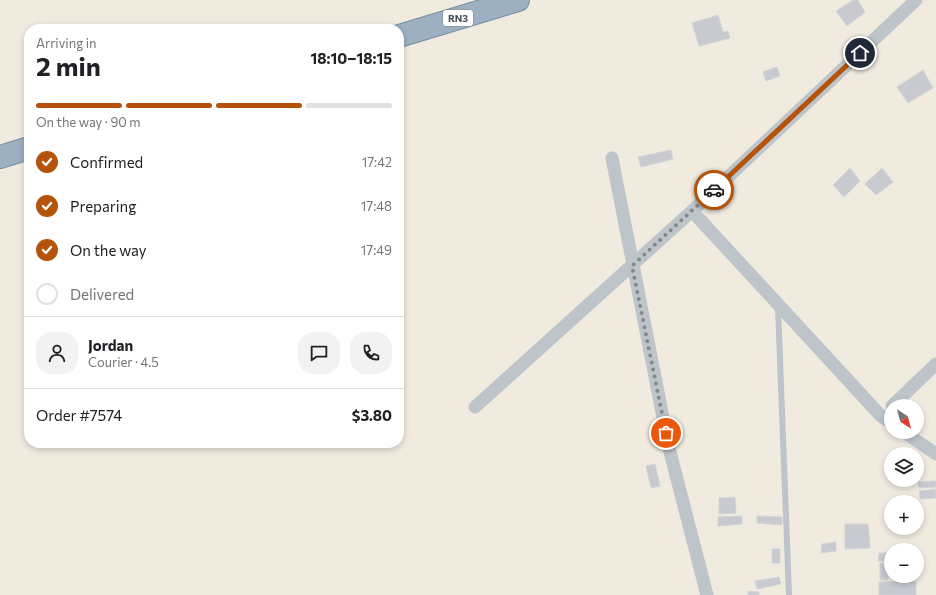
<!DOCTYPE html>
<meta charset="utf-8">
<style>
:root{--surface:#fff;--page:#f2f2f2;--text:#202124;--muted:#757577;--line:#e0e0e0;--accent:#b45309}
body{margin:0;font-family:Commissioner,sans-serif;background:var(--page);color:var(--text);height:100vh;display:flex;flex-direction:column;font-size:15px;white-space:nowrap}
*{box-sizing:border-box;margin:0}
p{font-size:13px;color:var(--muted)}
.icon{flex:none;width:22px;height:22px;fill:none;stroke:currentColor;stroke-width:2;stroke-linecap:round;stroke-linejoin:round}
.map{position:relative;flex:1;overflow:hidden}
.side{position:absolute;left:24px;top:24px;width:380px;height:424px;display:flex;flex-direction:column;background:var(--surface);border-radius:16px;box-shadow:0 2px 6px #0003}
.side>*{flex:none}
.needle{width:26px;rotate:144deg}
.controls{position:absolute;left:884px;top:399px;display:grid;gap:8px}
.controls a{display:grid;place-items:center;width:40px;height:40px;border-radius:50%;background:var(--surface);box-shadow:0 2px 6px #0003;font-size:20px}
.pin{position:absolute;display:grid;place-items:center;width:34px;height:34px;color:#fff;margin:-17px;border:2px solid #fff;border-radius:50%;box-shadow:0 1px 4px #0007}
.courier{position:absolute;display:grid;place-items:center;width:40px;height:40px;margin:-20px;border:3px solid #b45309;border-radius:50%;background:#fff;color:#222;box-shadow:0 1px 5px #0007}
.overview em{font-style:normal;font-weight:700}
.overview div{display:flex;flex-direction:column-reverse}
.overview{display:flex;align-items:center;justify-content:space-between;height:68px;padding:0 12px}
h1{font-size:26px;font-weight:700;line-height:30px}
.bar{display:grid;grid-template-columns:repeat(4,1fr);gap:6px 4px;align-content:center;height:48px;padding:0 12px}
.bar i{height:5px;border-radius:3px;background:var(--line)}
.bar .current{background:var(--accent)}
.bar p{grid-column:span 4}
.line{display:flex;align-items:center;gap:10px;padding:0 12px;border-top:1px solid var(--line)}
.line div{flex:1}
.round{display:grid;place-items:center;flex:none;width:42px;height:42px;border-radius:16px;background:var(--page)}
ol{padding:0 12px;list-style:none}
li{display:flex;align-items:center;gap:12px;height:44px}
li p{margin-inline-start:auto}
li .icon{padding:4px;border-radius:50%;background:var(--accent);color:#fff;stroke-width:4}
li:last-child{color:var(--muted)}
li i{width:22px;height:22px;border:2px solid var(--line);border-radius:50%}
.map>svg:first-child{display:block}
.sand{fill:#f0eadf;fill-rule:evenodd}
.building{fill:#c8cad0;stroke:#d2d4d8}
.lines{fill:none;stroke-linecap:round;stroke-linejoin:round}
.trunk-casing{stroke:#758da3;stroke-width:24}
.service{stroke:#bdc5cb;stroke-width:6}
.minor{stroke:#bdc5cb;stroke-width:13}
.trunk{stroke:#9cb0c1;stroke-width:22}
.done{stroke:#82888d;stroke-width:4;stroke-dasharray:0 7.2}
.route{stroke:#b45309;stroke-width:5}
.labels{text-anchor:middle;stroke-width:3;stroke-linejoin:round;paint-order:stroke}
.shield{fill:#fff;stroke:#7e858b;stroke-width:1}
.shield-label{font-size:10px;font-weight:bold;fill:#475159}
</style>
<div class="map">
<svg width="936" height="595" viewBox="0 0 936 595">
<rect width="100%" height="100%" fill="#f0edee"/>
<!-- sand -->
<path class="sand" d="M 0,0 L 936,0 L 936,595 L 0,595 ZM 29,29 L 399,29 L 399,443 L 29,443 ZM 891,406 L 917,406 L 917,432 L 891,432 ZM 891,454 L 917,454 L 917,480 L 891,480 ZM 891,502 L 917,502 L 917,528 L 891,528 ZM 891,550 L 917,550 L 917,576 L 891,576 Z"/>
<!-- building -->
<path class="building" d="M 853,0 L 858,0 L 865,12 L 847,26 L 836,11 Z
M 718,15 L 723,32 L 728,31 L 730,38 L 699,46 L 692,23 Z
M 777,67 L 780,76 L 766,81 L 763,72 Z
M 923,70 L 933,88 L 908,103 L 897,87 Z
M 671,150 L 673,159 L 641,167 L 638,157 Z
M 850,168 L 860,181 L 844,197 L 833,185 Z
M 882,168 L 893,182 L 876,195 L 865,184 Z
M 655,464 L 660,486 L 651,488 L 646,466 Z
M 936,481 L 936,487 L 919,488 L 918,482 Z
M 936,489 L 936,498 L 920,499 L 919,491 Z
M 735,497 L 736,513 L 719,514 L 719,498 Z
M 742,516 L 742,524 L 718,526 L 718,517 Z
M 757,516 L 782,517 L 782,525 L 757,523 Z
M 845,524 L 868,524 L 870,548 L 845,549 Z
M 836,542 L 836,551 L 821,553 L 822,544 Z
M 772,549 L 780,549 L 780,563 L 772,563 Z
M 879,553 L 891,553 L 891,561 L 878,561 Z
M 880,563 L 888,563 L 888,580 L 880,580 Z
M 779,577 L 781,584 L 757,589 L 755,581 Z
M 916,581 L 916,595 L 879,595 L 879,582 Z
M 748,591 L 759,592 L 759,595 L 748,595 Z"/>
<g class="lines">
<defs>
<path id="trunk" d="M 399,36 L 518,0
M 0,157 L 29,148"/>
</defs>
<!-- trunk casing -->
<use href="#trunk" class="trunk-casing"/>
<!-- service -->
<path class="service" d="M 778,307 L 789,595"/>
<!-- minor -->
<path class="minor" d="M 612,158 L 669,448 L 707,595
M 692,211 L 881,416 L 891,423
M 892,406 L 936,364
M 475,407 L 692,211 L 916,0
M 904,432 L 936,454"/>
<!-- trunk -->
<use href="#trunk" class="trunk"/>
</g>
<g class="lines">
<!-- done -->
<path class="done" d="M 666,433 L 632,266 L 714,190"/>
<!-- route -->
<path class="route" d="M 714,190 L 860,53"/>
</g>
<g class="labels">
<!-- shield labels -->
<rect class="shield" x="443" y="10" width="30" height="16" rx="3"/>
<g class="shield-label">
<text x="458" y="22">RN3</text>
</g>
</g>
</svg>
<div class="controls">
<a><svg class="needle" viewBox="-14 -14 28 28"><path d="M0-13l5 13h-10z" fill="#e53935"/><path d="M0 13l5-13h-10z" fill="#757577"/></svg></a>
<a><svg class="icon" aria-label="layers" viewBox="0 0 24 24"><path d="M12 4l9 5-9 5-9-5zM3 14l9 5 9-5"/></svg></a>
<a>+</a>
<a>−</a>
</div>
<div class="pin" style="left:666px;top:433px;background:#ea580c"><svg class="icon" aria-label="bag" viewBox="0 0 24 24"><path d="M5 8h14l-1 12H6zM9 8a3 3 0 0 1 6 0"/></svg></div>
<div class="pin" style="left:860px;top:53px;background:#1f2937"><svg class="icon" aria-label="home" viewBox="0 0 24 24"><path d="M3 11l9-7 9 7M6 9v11h12V9"/></svg></div>
<div class="courier" style="left:714px;top:190px"><svg class="icon" aria-label="car" viewBox="0 0 24 24"><path d="M5 17H2v-5l4-1 3-4h7l3 4 3 1v5h-3M9 17h6M6 11h13"/><circle cx="7" cy="17" r="2"/><circle cx="17" cy="17" r="2"/></svg></div>
<section class="side">
<div class="overview"><div><h1>2 min</h1><p>Arriving in</p></div><em>18:10–18:15</em></div>
<div class="bar"><i class="current"></i><i class="current"></i><i class="current"></i><i></i><p>On the way · 90 m</p></div>
<ol>
<li><svg class="icon" aria-label="check" viewBox="0 0 24 24"><path d="M5 12l5 5 9-10"/></svg>Confirmed<p>17:42</p></li>
<li><svg class="icon" aria-label="check" viewBox="0 0 24 24"><path d="M5 12l5 5 9-10"/></svg>Preparing<p>17:48</p></li>
<li><svg class="icon" aria-label="check" viewBox="0 0 24 24"><path d="M5 12l5 5 9-10"/></svg>On the way<p>17:49</p></li>
<li><i></i>Delivered</li>
</ol>
<div class="line" style="height:72px"><a class="round"><svg class="icon" aria-label="person" viewBox="0 0 24 24"><circle cx="12" cy="8" r="4"/><path d="M4 21q1-7 8-7t8 7"/></svg></a><div><b>Jordan</b><p>Courier · 4.5</p></div><a class="round"><svg class="icon" aria-label="chat" viewBox="0 0 24 24"><path d="M4 5h16v11H9l-5 4z"/></svg></a><a class="round"><svg class="icon" aria-label="phone" viewBox="0 0 24 24"><path d="M5 4h4l2 5-3 2q2 4 5 5l2-3 5 2v4C11 20 4 13 5 4z"/></svg></a></div>
<div class="line" style="height:52px"><div>Order #7574</div><b>$3.80</b></div>
</section>
</div>
